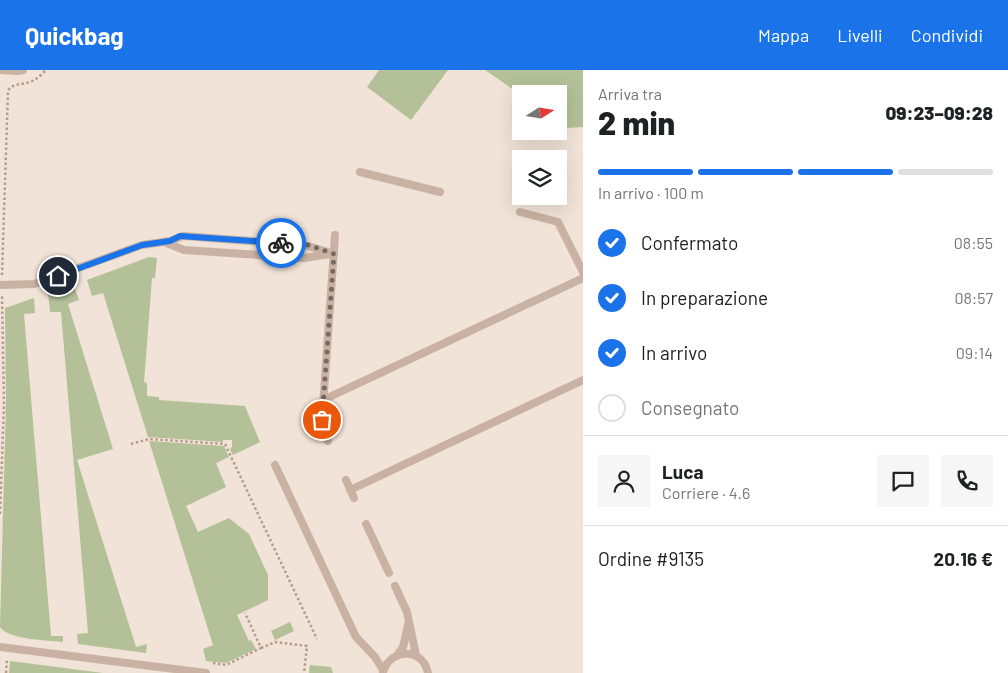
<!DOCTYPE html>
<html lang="it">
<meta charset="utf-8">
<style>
:root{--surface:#fff;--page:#f6f6f6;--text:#202124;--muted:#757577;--line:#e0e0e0;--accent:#1a73e8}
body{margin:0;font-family:Barlow,sans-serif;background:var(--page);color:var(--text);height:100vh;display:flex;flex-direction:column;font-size:19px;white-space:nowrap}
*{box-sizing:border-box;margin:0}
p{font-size:16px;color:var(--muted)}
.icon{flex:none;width:28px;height:28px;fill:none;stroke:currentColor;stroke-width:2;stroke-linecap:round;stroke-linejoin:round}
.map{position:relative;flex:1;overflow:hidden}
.side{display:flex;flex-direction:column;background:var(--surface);width:425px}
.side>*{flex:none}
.needle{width:32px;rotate:78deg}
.tools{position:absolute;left:512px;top:15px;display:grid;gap:10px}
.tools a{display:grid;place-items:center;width:55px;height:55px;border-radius:0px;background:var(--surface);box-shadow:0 5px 20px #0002;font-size:25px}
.pin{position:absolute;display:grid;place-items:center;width:42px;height:42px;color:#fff;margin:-21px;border:2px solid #fff;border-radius:50%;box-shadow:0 1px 5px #0007}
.courier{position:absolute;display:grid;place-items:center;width:50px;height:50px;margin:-25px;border:4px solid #1a73e8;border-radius:50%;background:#fff;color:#222;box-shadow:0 1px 6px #0007}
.summary em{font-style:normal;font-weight:800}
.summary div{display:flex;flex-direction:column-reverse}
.summary{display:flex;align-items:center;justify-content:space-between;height:85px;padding:0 15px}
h1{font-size:32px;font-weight:800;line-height:38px}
.bar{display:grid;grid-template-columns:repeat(4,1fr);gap:8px 5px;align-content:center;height:60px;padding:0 15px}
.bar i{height:6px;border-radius:4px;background:var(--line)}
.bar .on{background:var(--accent)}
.bar p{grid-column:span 4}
.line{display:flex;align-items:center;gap:12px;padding:0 15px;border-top:1px solid var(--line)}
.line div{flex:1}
.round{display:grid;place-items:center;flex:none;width:52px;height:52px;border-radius:0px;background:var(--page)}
ol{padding:0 15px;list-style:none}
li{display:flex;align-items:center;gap:15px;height:55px}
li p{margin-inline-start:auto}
li .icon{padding:5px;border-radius:50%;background:var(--accent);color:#fff;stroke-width:4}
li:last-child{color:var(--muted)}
li i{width:28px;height:28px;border:2px solid var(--line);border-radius:50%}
header{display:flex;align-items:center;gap:30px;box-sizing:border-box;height:70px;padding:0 25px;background:var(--accent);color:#fff}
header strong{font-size:24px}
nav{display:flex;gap:28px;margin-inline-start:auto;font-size:18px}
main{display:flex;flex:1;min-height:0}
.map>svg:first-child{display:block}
.green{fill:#b4c097}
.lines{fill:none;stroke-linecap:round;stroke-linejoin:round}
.path{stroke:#b59c8d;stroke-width:2.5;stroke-dasharray:2.5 2.5;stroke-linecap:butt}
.lane{stroke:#c9b2a3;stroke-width:8}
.done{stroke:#766a63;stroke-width:5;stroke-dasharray:0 9}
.route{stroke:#1a73e8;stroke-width:6}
</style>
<header>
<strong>Quickbag</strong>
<nav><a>Mappa</a><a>Livelli</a><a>Condividi</a></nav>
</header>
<main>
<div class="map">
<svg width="583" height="603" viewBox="0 0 583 603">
<rect width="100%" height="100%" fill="#f1e3d7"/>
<!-- green -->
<path class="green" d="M 379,0 L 448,0 L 411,50 L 367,17 Z
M 485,0 L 583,0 L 583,57 L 567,58 L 559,52 L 559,24 L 521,24 L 521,25 Z
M 149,187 L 157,188 L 155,208 L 152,208 L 144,312 L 147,313 L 147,326 L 159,327 L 159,330 L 245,336 L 260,372 L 233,385 L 230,379 L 232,377 L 232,370 L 223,370 L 223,372 L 148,367 L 103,223 L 92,226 L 87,210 Z
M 73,214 L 79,230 L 68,234 L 113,379 L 77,390 L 136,577 L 147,574 L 146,583 L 78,574 L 77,564 L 88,563 L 61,242 L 50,242 L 48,223 Z
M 34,228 L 35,243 L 24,244 L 51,566 L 63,566 L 63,572 C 48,570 8,570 0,557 L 6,333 L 5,238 Z
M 149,371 L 224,376 L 229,387 L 216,393 L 226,417 L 186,436 L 198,462 L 229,448 L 249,464 L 268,505 L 268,530 L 237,545 L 249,571 L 251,570 L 256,579 L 226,593 L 206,591 L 203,579 L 213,575 Z
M 290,552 L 294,561 L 275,570 L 271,561 Z
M 10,591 L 103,603 L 9,603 Z
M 310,595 L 331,597 L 333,603 L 309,603 Z"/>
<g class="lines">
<!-- path -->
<path class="path" d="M 2,205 L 8,21 C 12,13 22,15 30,12 C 36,10 41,5 46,0
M 131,374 L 149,369 L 225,374 L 317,569
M 0,444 L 4,334 L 2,226
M 261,578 L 275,572 L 307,576 L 304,603
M 213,593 L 226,595 L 261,578 L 245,543
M 6,603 L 7,590"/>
<!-- lane -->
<path class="lane" d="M 1,0 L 17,1 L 23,0
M 360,102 L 440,122
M 520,142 L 558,152 L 583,202
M 164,172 L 184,180 L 304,188 L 330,184
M 0,215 L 34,214 L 142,175 L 170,171 L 183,166 L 305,175 L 334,184
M 323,330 L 583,208
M 328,371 L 323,361 L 322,350 L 335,165
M 275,395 L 356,567 L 375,587 L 383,600
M 346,410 L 354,428
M 350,420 L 583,310
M 366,454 L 389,503
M 395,516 L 407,542 L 416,585
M 0,577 L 206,603
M 398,584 L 403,577 L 408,555
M 383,602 C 390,578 423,577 428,603"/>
</g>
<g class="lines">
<!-- done -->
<path class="done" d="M 281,173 L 309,175 L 334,184 L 322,350"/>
<!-- route -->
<path class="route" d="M 58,206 L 142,175 L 170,171 L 180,166 L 281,173"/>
</g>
</svg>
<div class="tools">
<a><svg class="needle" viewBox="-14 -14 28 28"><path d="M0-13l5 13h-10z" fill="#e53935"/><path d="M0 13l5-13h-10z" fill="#757577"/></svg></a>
<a><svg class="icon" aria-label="layers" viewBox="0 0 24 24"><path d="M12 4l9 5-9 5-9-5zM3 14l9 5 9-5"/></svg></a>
</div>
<div class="pin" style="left:322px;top:350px;background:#ea580c"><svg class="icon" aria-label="bag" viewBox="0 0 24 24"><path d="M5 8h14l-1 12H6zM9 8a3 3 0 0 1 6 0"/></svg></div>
<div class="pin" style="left:58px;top:206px;background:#1f2937"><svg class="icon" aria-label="home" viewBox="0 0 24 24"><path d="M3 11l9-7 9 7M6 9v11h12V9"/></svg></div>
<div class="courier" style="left:281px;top:173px"><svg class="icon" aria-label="bike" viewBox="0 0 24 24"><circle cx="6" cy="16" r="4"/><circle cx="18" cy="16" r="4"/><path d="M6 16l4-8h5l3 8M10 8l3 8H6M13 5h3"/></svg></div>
</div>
<section class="side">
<div class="summary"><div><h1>2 min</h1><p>Arriva tra</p></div><em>09:23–09:28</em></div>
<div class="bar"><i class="on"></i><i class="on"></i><i class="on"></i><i></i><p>In arrivo · 100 m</p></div>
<ol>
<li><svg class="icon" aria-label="check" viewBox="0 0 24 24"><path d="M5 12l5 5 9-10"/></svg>Confermato<p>08:55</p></li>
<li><svg class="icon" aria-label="check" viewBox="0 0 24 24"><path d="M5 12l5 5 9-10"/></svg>In preparazione<p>08:57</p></li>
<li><svg class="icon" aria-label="check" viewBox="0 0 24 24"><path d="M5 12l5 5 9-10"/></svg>In arrivo<p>09:14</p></li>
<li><i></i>Consegnato</li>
</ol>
<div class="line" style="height:90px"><a class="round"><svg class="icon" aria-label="person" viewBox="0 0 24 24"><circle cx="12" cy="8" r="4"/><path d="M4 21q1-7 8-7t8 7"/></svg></a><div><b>Luca</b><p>Corriere · 4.6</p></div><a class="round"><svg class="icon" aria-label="chat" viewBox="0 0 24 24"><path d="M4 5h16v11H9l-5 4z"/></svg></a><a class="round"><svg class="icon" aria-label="phone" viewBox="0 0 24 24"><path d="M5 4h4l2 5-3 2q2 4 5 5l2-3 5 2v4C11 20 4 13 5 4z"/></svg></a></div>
<div class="line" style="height:65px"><div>Ordine #9135</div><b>20.16 €</b></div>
</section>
</main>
